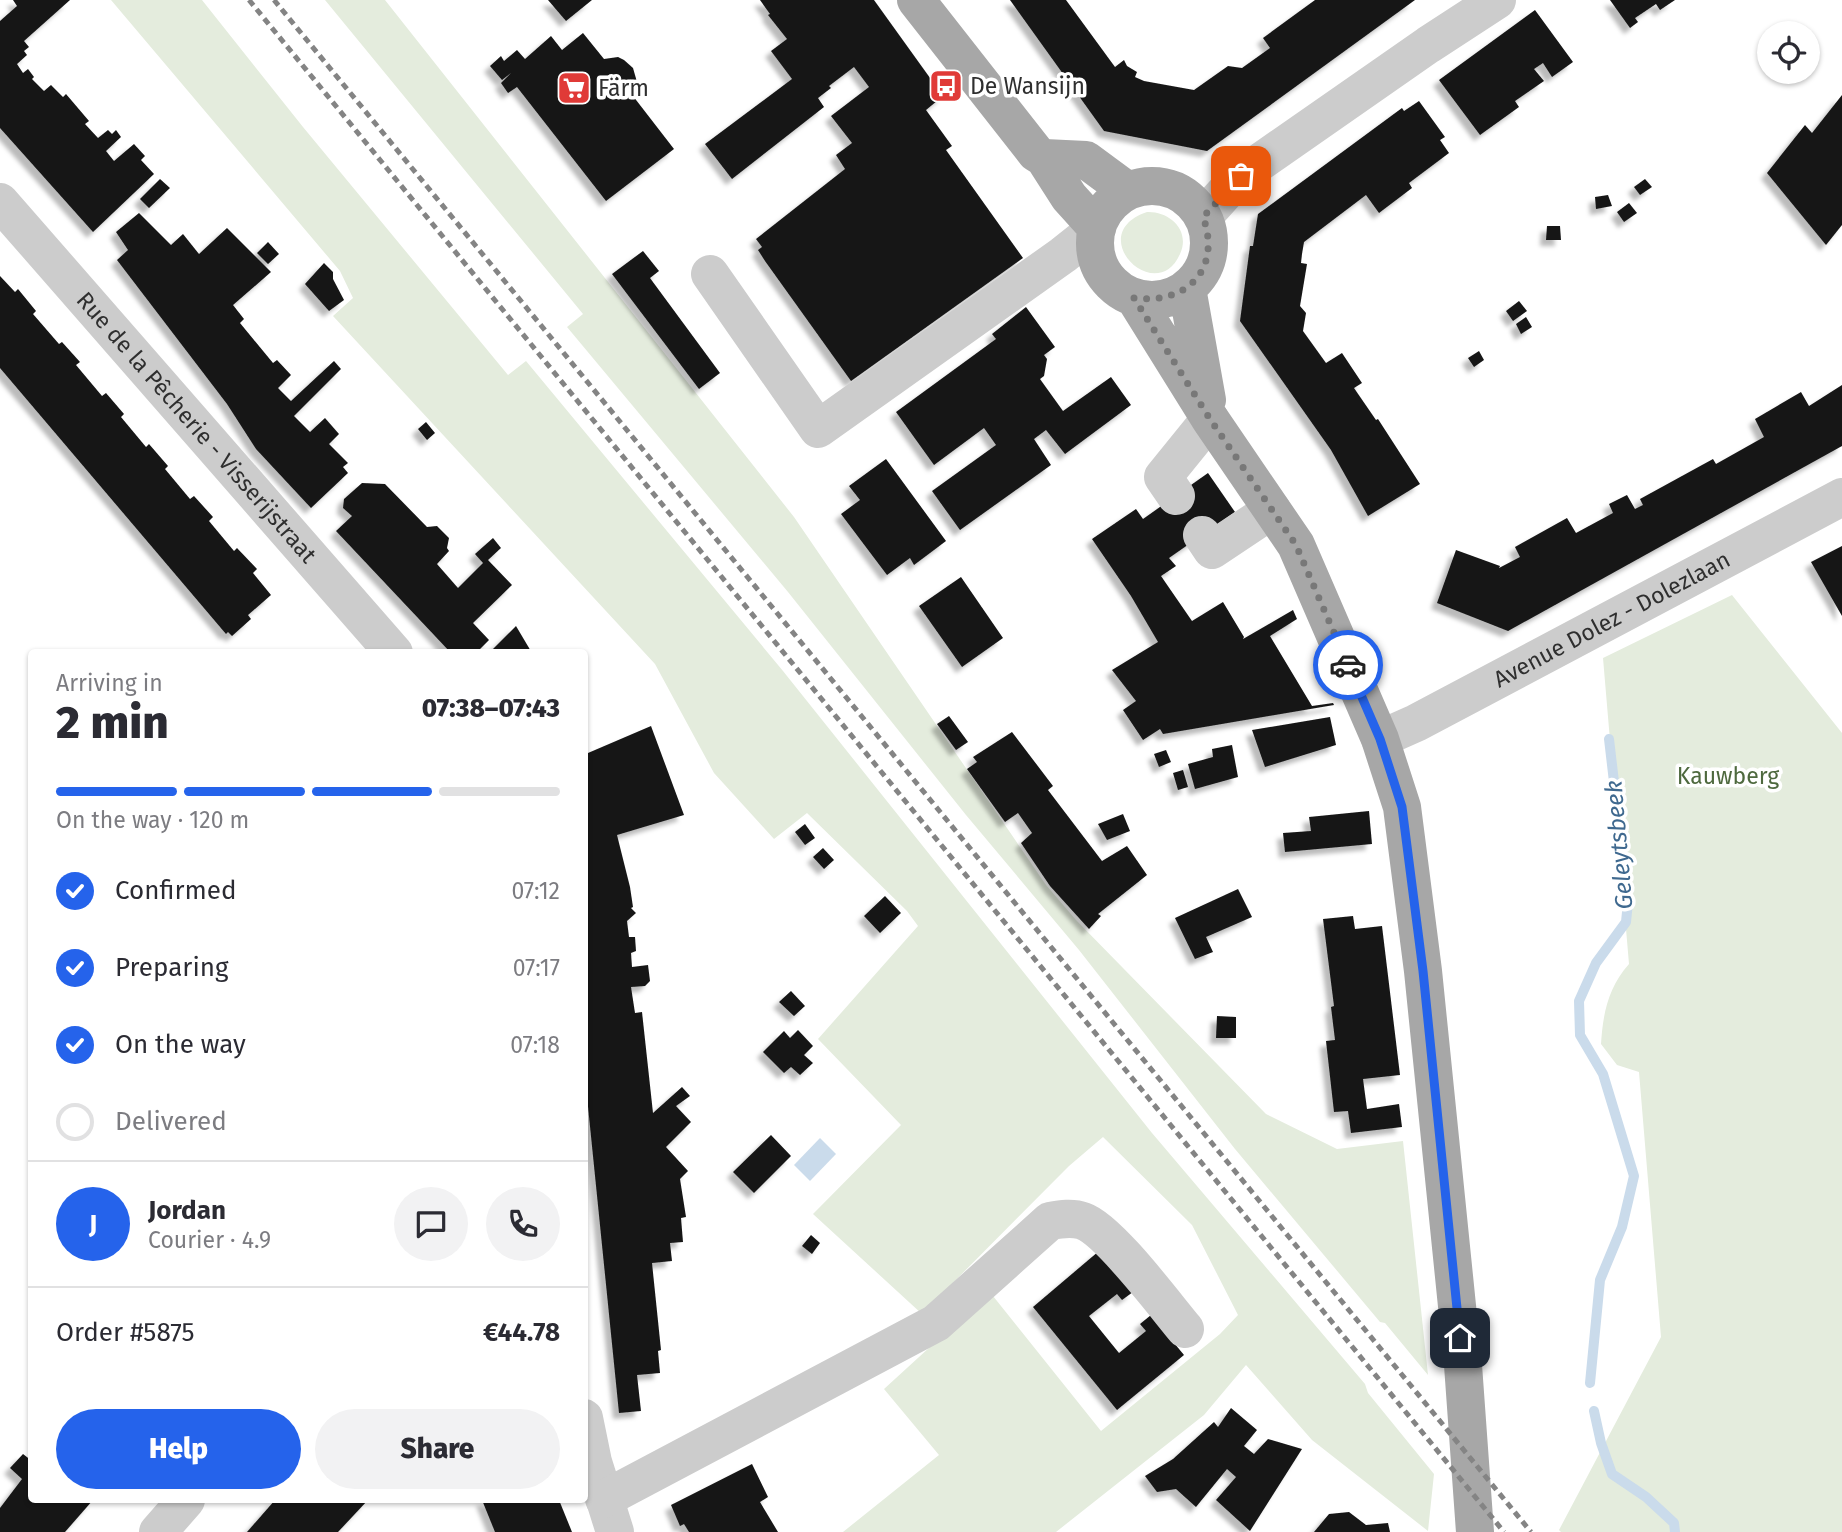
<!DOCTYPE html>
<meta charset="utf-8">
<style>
:root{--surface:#fff;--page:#f2f2f3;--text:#2b2b33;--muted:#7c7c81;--line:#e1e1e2;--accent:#2563eb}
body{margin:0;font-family:"Fira Sans",sans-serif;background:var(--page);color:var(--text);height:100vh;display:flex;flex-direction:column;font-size:26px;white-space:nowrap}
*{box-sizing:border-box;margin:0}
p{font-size:23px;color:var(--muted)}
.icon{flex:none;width:38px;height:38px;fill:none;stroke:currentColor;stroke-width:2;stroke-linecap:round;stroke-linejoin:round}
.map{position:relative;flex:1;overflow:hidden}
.side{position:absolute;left:28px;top:649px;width:560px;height:854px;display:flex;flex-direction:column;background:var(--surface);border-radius:7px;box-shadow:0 2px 5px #0004}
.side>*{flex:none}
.controls{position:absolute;left:1757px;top:21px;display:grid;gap:14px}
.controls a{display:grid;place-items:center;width:63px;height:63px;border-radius:50%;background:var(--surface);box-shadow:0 2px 5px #0004;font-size:35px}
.pin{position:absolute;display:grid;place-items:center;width:60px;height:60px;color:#fff;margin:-30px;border-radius:14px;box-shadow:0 4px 10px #0006}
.courier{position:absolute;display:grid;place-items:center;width:70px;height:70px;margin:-35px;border:5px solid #2563eb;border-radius:50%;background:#fff;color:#222;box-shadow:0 2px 9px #0007}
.headline em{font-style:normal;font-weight:800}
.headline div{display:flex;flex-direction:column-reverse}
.headline{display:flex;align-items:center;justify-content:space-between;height:119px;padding:0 28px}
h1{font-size:46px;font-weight:800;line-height:52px}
.bar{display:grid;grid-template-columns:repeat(4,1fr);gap:10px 7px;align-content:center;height:84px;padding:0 28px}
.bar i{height:9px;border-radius:5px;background:var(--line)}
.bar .selected{background:var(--accent)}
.bar p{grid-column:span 4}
.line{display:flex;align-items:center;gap:18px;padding:0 28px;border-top:2px solid var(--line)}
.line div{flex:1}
.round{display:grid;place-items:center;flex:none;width:74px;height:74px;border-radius:37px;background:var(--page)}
ol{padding:0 28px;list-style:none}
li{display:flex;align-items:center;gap:21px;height:77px}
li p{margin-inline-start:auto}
li .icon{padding:7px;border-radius:50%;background:var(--accent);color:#fff;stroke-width:4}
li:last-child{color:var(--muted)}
li i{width:38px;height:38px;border:4px solid var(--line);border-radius:50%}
.button{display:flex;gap:14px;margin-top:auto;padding:14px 28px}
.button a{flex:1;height:80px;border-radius:42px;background:var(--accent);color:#fff;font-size:28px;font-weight:800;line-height:80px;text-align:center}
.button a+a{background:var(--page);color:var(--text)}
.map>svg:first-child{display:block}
.green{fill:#e4ecdd}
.water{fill:#cadbeb}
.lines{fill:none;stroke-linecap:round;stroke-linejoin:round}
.stream{stroke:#cadbeb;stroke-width:10}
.building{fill:#161616;filter:url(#shadow)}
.minor{stroke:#ccc;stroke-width:38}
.major{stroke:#a7a7a7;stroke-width:38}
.rail{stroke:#848484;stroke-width:5;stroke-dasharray:7 5;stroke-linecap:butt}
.done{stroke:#787878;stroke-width:7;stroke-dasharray:0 12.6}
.route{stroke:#2563eb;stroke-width:9}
.labels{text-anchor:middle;stroke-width:7;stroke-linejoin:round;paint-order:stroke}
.poi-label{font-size:23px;fill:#2f2f2f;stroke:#fff;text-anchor:start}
.street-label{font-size:23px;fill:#2f2f2f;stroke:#fff}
.park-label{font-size:23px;fill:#4e693e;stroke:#fff}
.water-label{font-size:24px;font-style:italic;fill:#3f698f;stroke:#fff}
</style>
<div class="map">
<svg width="1842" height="1532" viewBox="0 0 1842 1532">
<defs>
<filter id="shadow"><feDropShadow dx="-6" dy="6" stdDeviation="2" flood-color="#0004"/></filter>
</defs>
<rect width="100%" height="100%" fill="#fff"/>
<!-- green -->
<path class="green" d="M 111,0 L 202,0 L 303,127 L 508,375 L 526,361 L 783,671 L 1152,1133 L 1365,1384 L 1368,1393 L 1434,1474 L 1428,1531 L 1312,1440 L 1246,1365 L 1204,1415 L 1056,1532 L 843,1532 L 939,1455 L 884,1389 L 942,1336 L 993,1296 L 1101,1431 L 1220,1334 L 1238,1315 L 1192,1225 L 1103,1137 L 1069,1166 L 922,1314 L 813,1214 L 901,1125 L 818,1039 L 918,926 L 907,911 L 807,813 L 774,839 L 714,773 L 655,664 L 333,316 L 353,298 L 340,271 Z
M 325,0 L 385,0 L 794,517 L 1046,885 L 1076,920 L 1266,1114 L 1337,1149 L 1403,1141 L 1428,1375 L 1385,1323 L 1380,1322 L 1235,1149 L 1079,950 L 966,815 L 788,592 L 567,327 L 583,314 Z
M 1147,212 C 1169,211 1191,230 1180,254 C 1156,308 1082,234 1147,212 Z
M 1732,595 L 1842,733 L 1842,1532 L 1561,1532 L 1559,1530 L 1661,1337 L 1639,1072 L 1617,1065 L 1601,1044 C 1603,1013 1608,988 1629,964 L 1603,658 Z"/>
<!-- water -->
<path class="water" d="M 820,1138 L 836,1154 L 810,1181 L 794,1165 Z"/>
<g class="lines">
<!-- stream -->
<path class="stream" d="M 1590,1383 L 1600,1280 L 1622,1227 L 1634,1176 L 1603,1074 L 1580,1035 L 1579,1001 L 1596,963 L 1626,922 L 1628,902 L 1609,739
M 1594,1411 L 1601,1443 L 1612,1474 L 1646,1497 L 1674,1523 L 1675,1532"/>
</g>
<!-- building -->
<path class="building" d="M 13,0 L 70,0 L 24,41 L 29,47 L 24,51 L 27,55 L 17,64 L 23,73 L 28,69 L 34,77 L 32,79 L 44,91 L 51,85 L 63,97 L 66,94 L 89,121 L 85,124 L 98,138 L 108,130 L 112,134 L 116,130 L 121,137 L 106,151 L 114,161 L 134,144 L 145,156 L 141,160 L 154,174 L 93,232 L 0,128 L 0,21 L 17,6 Z
M 548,0 L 592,0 L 566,21 Z
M 760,0 L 874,0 L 943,96 L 926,110 L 952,146 L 946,150 L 1023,258 L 851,381 L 765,261 L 758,250 L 762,247 L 756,239 L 845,169 L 836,155 L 852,143 L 831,116 L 869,87 L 854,67 L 829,86 L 831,88 L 818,98 L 824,107 L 732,179 L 705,144 L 792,79 L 771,51 L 787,39 L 768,15 L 770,14 Z
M 1010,0 L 1066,0 L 1115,67 L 1124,60 L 1127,66 L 1137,72 L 1135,77 L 1144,81 L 1194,90 L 1228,66 L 1242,68 L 1270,48 L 1263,38 L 1315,0 L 1415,0 L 1207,151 L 1104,131 Z
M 1610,0 L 1675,0 L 1660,10 L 1656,4 L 1635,18 L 1638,22 L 1630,28 Z
M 1535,10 L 1573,62 L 1552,77 L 1543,63 L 1534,69 L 1544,81 L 1515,101 L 1519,107 L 1480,135 L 1439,80 Z
M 583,33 L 604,59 L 618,57 L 624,60 L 633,68 L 637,82 L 633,96 L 674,149 L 606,201 L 517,87 L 508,93 L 501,83 L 511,73 L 502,80 L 490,66 L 501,56 L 504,61 L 517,50 L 525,59 L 551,36 L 562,50 Z
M 1842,95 L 1842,225 L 1826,245 L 1767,173 L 1805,125 L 1812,133 Z
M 1419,101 L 1445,137 L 1440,140 L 1449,153 L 1409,183 L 1412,188 L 1379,213 L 1366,195 L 1304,242 L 1302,254 L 1301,263 L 1307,264 L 1300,306 L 1306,313 L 1303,331 L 1326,363 L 1342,353 L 1362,383 L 1354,388 L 1376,420 L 1378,419 L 1420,484 L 1368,516 L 1331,450 L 1240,321 L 1250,246 L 1253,246 L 1258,214 L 1402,108 L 1404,111 Z
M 160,179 L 170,188 L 149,208 L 140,199 Z
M 1645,179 L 1652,187 L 1640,195 L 1634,187 Z
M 1608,195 L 1612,206 L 1596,209 L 1595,197 Z
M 1629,203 L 1637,213 L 1624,222 L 1617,212 Z
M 139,213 L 171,245 L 183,234 L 199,254 L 227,228 L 271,272 L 233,305 L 244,319 L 240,323 L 273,363 L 277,360 L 291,375 L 278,388 L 291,401 L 334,361 L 341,369 L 294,416 L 310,432 L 325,418 L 339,434 L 329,444 L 348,463 L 343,467 L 348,473 L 311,508 L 256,449 L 227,404 L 117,260 L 128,250 L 116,232 Z
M 1547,226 L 1560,226 L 1561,240 L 1546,240 Z
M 268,242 L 279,254 L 268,264 L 257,253 Z
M 643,251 L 659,271 L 650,278 L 720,373 L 699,389 L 612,274 Z
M 324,263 L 333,272 L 333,279 L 344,300 L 329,311 L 305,284 Z
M 0,276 L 15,292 L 18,289 L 36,311 L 33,314 L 59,344 L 62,342 L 80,362 L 76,365 L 102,396 L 106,393 L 124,414 L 121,417 L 146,447 L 149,444 L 168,466 L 165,469 L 190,499 L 194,496 L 213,517 L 209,521 L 234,551 L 237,548 L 257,569 L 253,573 L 271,595 L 248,615 L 251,619 L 232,636 L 228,632 L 226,634 L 0,368 Z
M 1519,301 L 1527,311 L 1513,321 L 1506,311 Z
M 1026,307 L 1055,347 L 1044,355 L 1047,359 L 1044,376 L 1040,379 L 1063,411 L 1111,377 L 1131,405 L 1065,454 L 1046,430 L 1034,439 L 1051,465 L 960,530 L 932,491 L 996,445 L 984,428 L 934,465 L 896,412 L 996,339 L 992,334 Z
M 1526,317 L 1532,327 L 1521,334 L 1516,324 Z
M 1479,351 L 1484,360 L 1474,367 L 1468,358 Z
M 1842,385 L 1842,446 L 1508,631 L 1437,603 L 1456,550 L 1500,566 L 1499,568 L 1520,557 L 1515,547 L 1567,518 L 1576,533 L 1613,513 L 1609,504 L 1627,495 L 1635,509 L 1643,505 L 1640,499 L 1713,459 L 1716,464 L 1764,437 L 1755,419 L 1801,392 L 1809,406 Z
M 426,422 L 435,433 L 427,440 L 418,429 Z
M 886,459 L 946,541 L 914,565 L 910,558 L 887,575 L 841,514 L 860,500 L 849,486 Z
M 1208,473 L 1235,512 L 1169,558 L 1176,566 L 1161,576 L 1192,621 L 1223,602 L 1244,637 L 1243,639 L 1293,610 L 1297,619 L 1270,636 L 1312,706 L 1333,703 L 1334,705 L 1163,734 L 1160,729 L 1143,740 L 1123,710 L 1136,701 L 1112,670 L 1158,642 L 1131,596 L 1092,539 L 1136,509 L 1143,519 Z
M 362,483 L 385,484 L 427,527 L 437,526 L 449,538 L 447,548 L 449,551 L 437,564 L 458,588 L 483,563 L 475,554 L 493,538 L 501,548 L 488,560 L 512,585 L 473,623 L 489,640 L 476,653 L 451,653 L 336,531 L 352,516 L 343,508 L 344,499 Z
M 1842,546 L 1842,616 L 1811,562 Z
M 961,577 L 1003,638 L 962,667 L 919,606 Z
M 516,626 L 532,653 L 489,653 Z
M 949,716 L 968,742 L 956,750 L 937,724 Z
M 1330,717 L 1336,745 L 1265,767 L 1252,730 Z
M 651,726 L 684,815 L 617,835 L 630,887 L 633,907 L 631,908 L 636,913 L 627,921 L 629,937 L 635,937 L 636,951 L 631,953 L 632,967 L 648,965 L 650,981 L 645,986 L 631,987 L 635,1013 L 642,1012 L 653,1113 L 682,1087 L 690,1096 L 676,1106 L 691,1122 L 666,1147 L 688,1171 L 680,1179 L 686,1217 L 681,1218 L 683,1242 L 670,1243 L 672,1261 L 652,1263 L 661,1350 L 658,1351 L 660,1373 L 637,1375 L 641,1411 L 619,1413 L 584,1067 L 584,746 L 588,753 Z
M 1012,732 L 1053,786 L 1048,790 L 1102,861 L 1127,846 L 1147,875 L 1098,914 L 1101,916 L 1089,929 L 1050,886 L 1021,843 L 1032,833 L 1018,813 L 1005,822 L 967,769 L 977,762 L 973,757 Z
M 1232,745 L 1238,777 L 1195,789 L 1188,764 L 1213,757 L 1212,749 Z
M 1166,750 L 1171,762 L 1159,767 L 1154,754 Z
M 1183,770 L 1188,787 L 1178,790 L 1173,773 Z
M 1369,811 L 1372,844 L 1285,852 L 1283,833 L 1311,831 L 1309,817 Z
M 1123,814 L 1130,831 L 1107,840 L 1098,824 Z
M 805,824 L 815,838 L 805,845 L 795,832 Z
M 823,848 L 834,860 L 824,869 L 813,857 Z
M 1238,889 L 1252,917 L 1206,937 L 1213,952 L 1195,959 L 1175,918 Z
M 885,896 L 901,913 L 880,933 L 864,916 Z
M 1353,916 L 1355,929 L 1382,926 L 1400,1075 L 1363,1079 L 1367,1109 L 1399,1104 L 1402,1127 L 1351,1133 L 1348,1111 L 1334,1112 L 1326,1041 L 1335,1040 L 1331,1007 L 1334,1006 L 1323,919 Z
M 791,991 L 805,1006 L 794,1016 L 779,1002 Z
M 1217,1016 L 1236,1017 L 1236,1038 L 1216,1038 Z
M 798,1030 L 813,1046 L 804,1055 L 813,1063 L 800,1075 L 791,1067 L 784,1073 L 763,1052 L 784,1031 L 790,1038 Z
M 771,1135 L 791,1156 L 754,1193 L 733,1172 Z
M 811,1235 L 820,1243 L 812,1254 L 802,1246 Z
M 1099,1251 L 1133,1292 L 1122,1300 L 1117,1294 L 1089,1316 L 1119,1353 L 1146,1331 L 1140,1324 L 1151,1315 L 1184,1355 L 1117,1410 L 1033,1307 Z
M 1231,1408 L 1257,1430 L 1244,1446 L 1254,1454 L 1268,1439 L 1302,1449 L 1250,1531 L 1216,1500 L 1236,1477 L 1227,1469 L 1196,1507 L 1176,1489 L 1157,1492 L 1145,1476 L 1173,1459 L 1214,1422 L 1218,1427 Z
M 23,1454 L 32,1461 L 32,1500 L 93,1500 L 65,1532 L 0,1532 L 0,1508 L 22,1479 L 10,1468 Z
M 752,1464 L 768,1497 L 760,1502 L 778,1532 L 689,1532 L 684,1524 L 680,1526 L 671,1505 Z
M 275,1500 L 368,1500 L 338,1532 L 247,1532 Z
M 482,1500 L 559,1500 L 572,1532 L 495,1532 Z
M 1349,1512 L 1366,1525 L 1388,1523 L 1390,1532 L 1314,1532 L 1329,1514 Z"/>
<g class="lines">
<!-- minor -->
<g class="minor">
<path id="s1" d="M 0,202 L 394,653"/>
<path d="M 1203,217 L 1240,176 L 1428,45 L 1497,0"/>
<path d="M 710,274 L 818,429 L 1063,255 L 1097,228"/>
<path d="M 1176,496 L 1163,477 L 1210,419"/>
<path d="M 1202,535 L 1212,550 L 1272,510"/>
<path id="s2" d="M 1380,739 L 1416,723 L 1842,497"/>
<path d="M 584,1418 L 593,1462 L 615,1532"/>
<path d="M 604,1499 L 936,1323 L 1050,1221 C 1061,1219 1072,1217 1083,1221 C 1109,1230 1164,1304 1185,1329"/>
<path d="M 158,1532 L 186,1500"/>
</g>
<!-- major -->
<path class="major" d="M 916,0 L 1036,153 L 1044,158 L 1069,197 L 1097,228
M 1044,158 L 1086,160 L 1128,191
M1095 243a57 57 0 1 1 114 0a57 57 0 1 1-114 0Z
M 1187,288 L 1207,400
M 1134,297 L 1210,419 L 1296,545 L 1380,739 L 1402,807 L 1423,971 L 1463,1365 L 1475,1532"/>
<!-- rail -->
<path class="rail" d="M 249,0 L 1504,1532
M 274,0 L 1531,1532"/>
</g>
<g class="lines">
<!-- done -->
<path class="done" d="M 1241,176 L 1203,217 C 1222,269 1187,305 1134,298 L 1210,419 L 1296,545 L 1348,665"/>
<!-- route -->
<path class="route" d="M 1348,665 L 1380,739 L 1402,807 L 1423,971 L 1460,1338"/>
</g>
<!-- icons -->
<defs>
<symbol id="bus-square" viewBox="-11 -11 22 22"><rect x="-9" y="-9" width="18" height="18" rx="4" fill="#e03a37" stroke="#fff"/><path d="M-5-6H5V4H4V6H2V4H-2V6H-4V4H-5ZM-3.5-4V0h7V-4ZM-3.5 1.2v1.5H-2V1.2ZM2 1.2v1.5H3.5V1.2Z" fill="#fff"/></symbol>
<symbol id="supermarket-square" viewBox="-11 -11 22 22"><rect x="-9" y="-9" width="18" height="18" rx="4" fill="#e03a37" stroke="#fff"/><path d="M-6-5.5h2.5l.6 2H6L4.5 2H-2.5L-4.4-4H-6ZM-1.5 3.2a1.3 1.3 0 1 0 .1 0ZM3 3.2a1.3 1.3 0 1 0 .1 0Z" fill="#fff"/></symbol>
</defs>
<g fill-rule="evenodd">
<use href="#bus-square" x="927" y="67" width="38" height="38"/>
<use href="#supermarket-square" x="555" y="69" width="38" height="38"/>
</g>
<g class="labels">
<!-- poi labels -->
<g class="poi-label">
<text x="970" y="94">De Wansijn</text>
<text x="598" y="96">Färm</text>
</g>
<!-- street labels -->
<g class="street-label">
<text dy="8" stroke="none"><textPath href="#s1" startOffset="299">Rue de la Pêcherie - Visserijstraat</textPath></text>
<text dy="8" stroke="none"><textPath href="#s2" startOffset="261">Avenue Dolez - Dolezlaan</textPath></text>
</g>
<!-- park labels -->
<g class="park-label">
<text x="1728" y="784">Kauwberg</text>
</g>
<!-- water labels -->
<g class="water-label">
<text transform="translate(1619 845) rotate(-95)" y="8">Geleytsbeek</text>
</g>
</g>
</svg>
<div class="controls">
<a><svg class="icon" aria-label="locate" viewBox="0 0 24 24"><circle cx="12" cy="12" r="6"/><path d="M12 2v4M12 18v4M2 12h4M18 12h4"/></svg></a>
</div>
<div class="pin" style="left:1241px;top:176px;background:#ea580c"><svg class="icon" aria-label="bag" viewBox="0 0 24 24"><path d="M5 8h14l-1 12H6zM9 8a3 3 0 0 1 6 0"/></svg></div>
<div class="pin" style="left:1460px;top:1338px;background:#1f2937"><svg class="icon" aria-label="home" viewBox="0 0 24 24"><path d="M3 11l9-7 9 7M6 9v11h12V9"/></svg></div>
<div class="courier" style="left:1348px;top:665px"><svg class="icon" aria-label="car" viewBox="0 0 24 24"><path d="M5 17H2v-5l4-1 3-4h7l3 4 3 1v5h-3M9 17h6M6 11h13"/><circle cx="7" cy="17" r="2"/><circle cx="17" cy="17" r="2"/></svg></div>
<section class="side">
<div class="headline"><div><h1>2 min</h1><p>Arriving in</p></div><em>07:38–07:43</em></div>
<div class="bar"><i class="selected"></i><i class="selected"></i><i class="selected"></i><i></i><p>On the way · 120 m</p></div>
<ol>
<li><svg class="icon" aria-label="check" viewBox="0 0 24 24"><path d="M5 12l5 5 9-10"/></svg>Confirmed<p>07:12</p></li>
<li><svg class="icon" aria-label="check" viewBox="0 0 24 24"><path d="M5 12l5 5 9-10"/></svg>Preparing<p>07:17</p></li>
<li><svg class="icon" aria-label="check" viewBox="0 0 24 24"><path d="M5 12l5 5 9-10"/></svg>On the way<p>07:18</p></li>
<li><i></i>Delivered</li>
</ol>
<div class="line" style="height:126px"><b class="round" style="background:var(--accent);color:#fff">J</b><div><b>Jordan</b><p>Courier · 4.9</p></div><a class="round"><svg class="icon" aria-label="chat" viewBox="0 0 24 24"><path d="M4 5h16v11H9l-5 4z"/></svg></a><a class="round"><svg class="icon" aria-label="phone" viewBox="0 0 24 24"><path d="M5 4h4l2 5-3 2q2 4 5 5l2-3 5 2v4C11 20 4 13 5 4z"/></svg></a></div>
<div class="line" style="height:91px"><div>Order #5875</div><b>€44.78</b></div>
<div class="button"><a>Help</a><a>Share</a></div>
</section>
</div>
